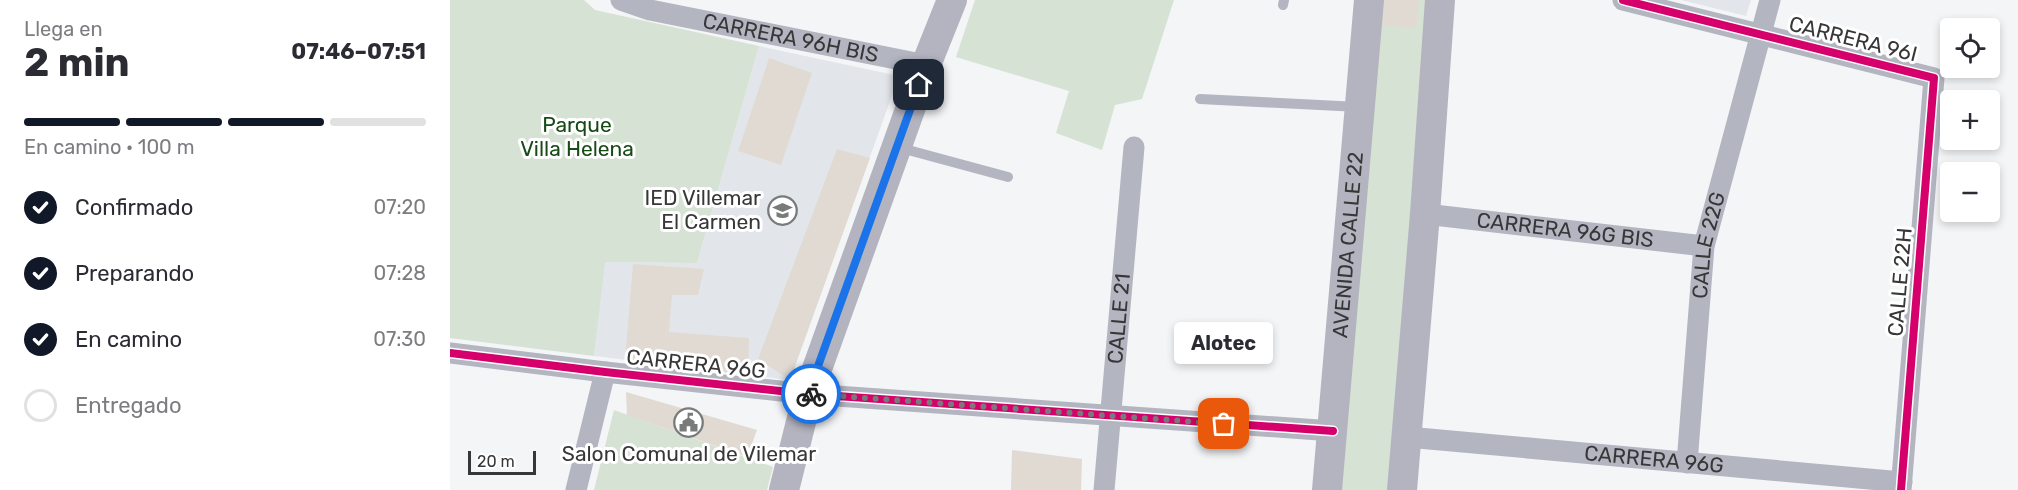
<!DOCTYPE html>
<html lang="es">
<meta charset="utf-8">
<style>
:root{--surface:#fff;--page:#f2f2f3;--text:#2b2b33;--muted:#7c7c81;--line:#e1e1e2;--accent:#111827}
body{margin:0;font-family:Rubik,sans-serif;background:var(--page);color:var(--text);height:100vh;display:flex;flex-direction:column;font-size:22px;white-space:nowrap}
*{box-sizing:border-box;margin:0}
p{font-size:20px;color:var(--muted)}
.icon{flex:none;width:33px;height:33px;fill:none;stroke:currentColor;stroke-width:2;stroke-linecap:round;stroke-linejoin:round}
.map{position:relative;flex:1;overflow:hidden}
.details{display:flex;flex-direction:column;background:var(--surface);width:450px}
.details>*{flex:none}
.tools{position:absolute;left:1490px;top:18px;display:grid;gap:12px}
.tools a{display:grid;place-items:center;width:60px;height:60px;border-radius:6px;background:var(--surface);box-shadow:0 3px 9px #0003;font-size:30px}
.scale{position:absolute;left:18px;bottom:15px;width:68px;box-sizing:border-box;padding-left:6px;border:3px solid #373738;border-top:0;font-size:16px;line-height:21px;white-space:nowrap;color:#373738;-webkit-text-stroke:4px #fff;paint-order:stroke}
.pin{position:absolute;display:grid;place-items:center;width:51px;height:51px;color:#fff;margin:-26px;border-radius:12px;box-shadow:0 3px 9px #0006}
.courier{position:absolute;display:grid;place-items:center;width:60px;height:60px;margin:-30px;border:4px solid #1a73e8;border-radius:50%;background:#fff;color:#222;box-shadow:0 2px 8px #0007}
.bubble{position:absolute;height:42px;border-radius:6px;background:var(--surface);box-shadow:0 3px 9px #0003;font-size:20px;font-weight:700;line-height:42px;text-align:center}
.overview em{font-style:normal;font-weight:700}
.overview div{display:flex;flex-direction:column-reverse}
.overview{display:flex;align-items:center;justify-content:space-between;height:102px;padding:0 24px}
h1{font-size:39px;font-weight:700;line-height:45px}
.bar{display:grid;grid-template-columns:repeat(4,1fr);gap:9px 6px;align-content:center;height:72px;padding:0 24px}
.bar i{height:8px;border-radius:4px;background:var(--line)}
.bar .current{background:var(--accent)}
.bar p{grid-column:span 4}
ol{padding:0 24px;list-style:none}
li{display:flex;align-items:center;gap:18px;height:66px}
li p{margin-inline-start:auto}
li .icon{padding:6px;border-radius:50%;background:var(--accent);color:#fff;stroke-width:4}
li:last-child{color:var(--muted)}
li i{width:33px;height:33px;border:3px solid var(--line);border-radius:50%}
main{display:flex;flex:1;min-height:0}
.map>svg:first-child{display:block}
.built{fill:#e2e6eb}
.green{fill:#d5e2d4}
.building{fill:#e1dad3}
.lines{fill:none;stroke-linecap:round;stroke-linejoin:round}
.lane{stroke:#b3b5c1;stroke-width:10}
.street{stroke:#b3b5c1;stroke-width:21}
.secondary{stroke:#b3b4c0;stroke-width:30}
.cycleway-casing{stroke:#fff;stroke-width:11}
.cycleway{stroke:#d6006c;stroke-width:8}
.done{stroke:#797a7a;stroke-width:6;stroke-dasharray:0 10.8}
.route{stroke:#1a73e8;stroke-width:8}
.labels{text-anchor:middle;stroke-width:6;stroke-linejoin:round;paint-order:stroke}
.street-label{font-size:21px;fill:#373738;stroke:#fff}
.park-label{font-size:21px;fill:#184a16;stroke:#fff}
.poi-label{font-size:21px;fill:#373738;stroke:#fff;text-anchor:end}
</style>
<main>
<section class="details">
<div class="overview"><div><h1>2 min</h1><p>Llega en</p></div><em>07:46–07:51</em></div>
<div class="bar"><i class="current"></i><i class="current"></i><i class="current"></i><i></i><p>En camino · 100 m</p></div>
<ol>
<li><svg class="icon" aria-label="check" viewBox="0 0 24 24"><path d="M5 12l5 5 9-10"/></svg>Confirmado<p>07:20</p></li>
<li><svg class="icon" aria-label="check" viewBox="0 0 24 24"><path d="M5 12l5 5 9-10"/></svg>Preparando<p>07:28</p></li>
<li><svg class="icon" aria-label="check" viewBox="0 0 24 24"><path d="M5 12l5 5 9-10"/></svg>En camino<p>07:30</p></li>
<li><i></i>Entregado</li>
</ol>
</section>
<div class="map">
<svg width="1568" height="490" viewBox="0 0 1568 490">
<rect width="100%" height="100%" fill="#f4f5f6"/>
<!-- built -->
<path class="built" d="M 1231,0 L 1301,0 L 1296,16 Z
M 309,46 L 449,76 L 340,380 L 144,356 L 154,262 L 247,263 Z"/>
<!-- green -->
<path class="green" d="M 0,0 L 134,0 L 145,10 L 309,46 L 247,263 L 155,262 L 144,356 L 0,338 Z
M 525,0 L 724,0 L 692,99 L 665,105 L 652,150 L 606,133 L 619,91 L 506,57 Z
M 932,0 L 981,0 L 938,490 L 890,490 Z
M 164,410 L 323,467 L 317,490 L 144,490 Z"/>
<!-- building -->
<path class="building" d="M 934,0 L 969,0 L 966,28 L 932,25 Z
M 319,58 L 362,73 L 331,165 L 288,151 Z
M 387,149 L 420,158 L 340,380 L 308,359 Z
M 183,264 L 254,269 L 248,295 L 222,295 L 219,332 L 299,338 L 298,375 L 175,360 Z
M 176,392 L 307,430 L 297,457 L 177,415 Z
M 562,450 L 632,459 L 631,490 L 561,490 Z"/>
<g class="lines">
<!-- lane -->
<path class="lane" d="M 833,5 L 834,0
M 750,99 L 909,107
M 447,147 L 558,177"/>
<!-- street -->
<g class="street">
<path id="s1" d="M 171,0 L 200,10 L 476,65"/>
<path d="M 1173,0 L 1484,78 L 1451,490"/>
<path id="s2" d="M 975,214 L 1254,246"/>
<path d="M 0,353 L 155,372 L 358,394 L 883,431"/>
<path id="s3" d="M 956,439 L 968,438 L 1452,482"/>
<path id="s4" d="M 1237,463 L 1254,246 L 1320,0"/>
<path d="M 126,490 L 155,372"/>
<path id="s5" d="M 654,490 L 684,147"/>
</g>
<!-- secondary -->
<g class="secondary">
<path d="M 334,490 L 358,394 L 476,65 L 502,0"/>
<path id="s6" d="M 877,490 L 919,0"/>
<path d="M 952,490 L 975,214 L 990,0"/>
</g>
<defs>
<path id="cycleway" d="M 1173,0 L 1484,78 L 1451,490
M 0,353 L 155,372 L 358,394 L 883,431"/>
</defs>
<!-- cycleway casing -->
<use href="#cycleway" class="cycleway-casing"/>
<!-- cycleway -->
<use href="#cycleway" class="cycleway"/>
</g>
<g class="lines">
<!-- done -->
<path class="done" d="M 361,394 L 774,424"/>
<!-- route -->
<path class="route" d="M 361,394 L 358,394 L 469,85"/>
</g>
<!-- icons -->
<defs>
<symbol id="school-ring" viewBox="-11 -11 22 22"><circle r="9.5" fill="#fff" stroke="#797a7a" stroke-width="1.5"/><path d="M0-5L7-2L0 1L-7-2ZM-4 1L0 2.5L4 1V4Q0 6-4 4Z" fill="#797a7a"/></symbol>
<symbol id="civic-ring" viewBox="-11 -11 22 22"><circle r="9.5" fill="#fff" stroke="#797a7a" stroke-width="1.5"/><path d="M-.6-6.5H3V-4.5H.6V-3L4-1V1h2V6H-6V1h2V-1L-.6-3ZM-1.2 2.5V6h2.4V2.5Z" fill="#797a7a"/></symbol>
</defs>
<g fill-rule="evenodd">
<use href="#school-ring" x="316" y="194" width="33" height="33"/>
<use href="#civic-ring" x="222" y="406" width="33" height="33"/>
</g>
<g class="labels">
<!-- street labels -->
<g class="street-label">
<text dy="7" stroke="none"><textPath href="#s1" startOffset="174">CARRERA 96H BIS</textPath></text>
<text transform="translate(1403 39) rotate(14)" y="7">CARRERA 96I</text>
<text dy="7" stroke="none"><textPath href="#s2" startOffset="141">CARRERA 96G BIS</textPath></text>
<text dy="7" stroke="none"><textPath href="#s6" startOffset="246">AVENIDA CALLE 22</textPath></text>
<text dy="7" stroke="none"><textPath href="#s4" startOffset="219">CALLE 22G</textPath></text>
<text transform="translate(1450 282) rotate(-85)" y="7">CALLE 22H</text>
<text dy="7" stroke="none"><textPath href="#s5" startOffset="172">CALLE 21</textPath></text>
<text transform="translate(246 364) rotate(6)" y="7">CARRERA 96G</text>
<text dy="7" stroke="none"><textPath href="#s3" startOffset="249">CARRERA 96G</textPath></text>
</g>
<!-- park labels -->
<g class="park-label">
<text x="127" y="132">Parque<tspan x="127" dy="24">Villa Helena</tspan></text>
</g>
<!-- poi labels -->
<g class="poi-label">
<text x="311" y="205">IED Villemar<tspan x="311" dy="24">El Carmen</tspan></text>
<text x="239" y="461" text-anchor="middle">Salon Comunal de Vilemar</text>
</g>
</g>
</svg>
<div class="tools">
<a><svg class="icon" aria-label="locate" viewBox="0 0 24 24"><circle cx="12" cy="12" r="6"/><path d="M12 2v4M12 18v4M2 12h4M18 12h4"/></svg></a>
<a>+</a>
<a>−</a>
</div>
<div class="scale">20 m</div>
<div class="pin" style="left:774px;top:424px;background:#ea580c"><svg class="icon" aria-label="bag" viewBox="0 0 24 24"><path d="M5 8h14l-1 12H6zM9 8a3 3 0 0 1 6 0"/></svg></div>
<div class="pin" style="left:469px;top:85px;background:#1f2937"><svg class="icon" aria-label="home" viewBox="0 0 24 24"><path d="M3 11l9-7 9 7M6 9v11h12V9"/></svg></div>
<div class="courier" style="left:361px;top:394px"><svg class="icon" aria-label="bike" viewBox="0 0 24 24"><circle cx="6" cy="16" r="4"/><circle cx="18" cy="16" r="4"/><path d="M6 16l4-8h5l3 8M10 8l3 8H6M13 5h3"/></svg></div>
<div class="bubble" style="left:724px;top:322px;width:99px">Alotec</div>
</div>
</main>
